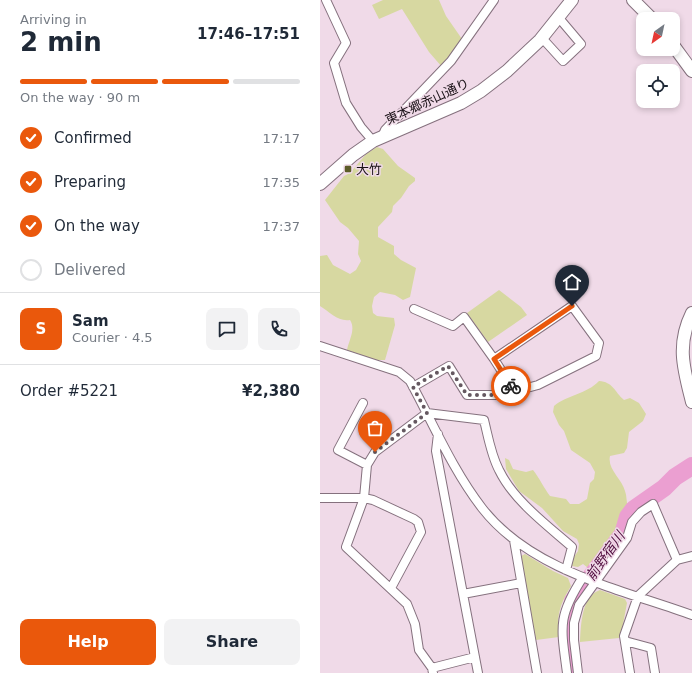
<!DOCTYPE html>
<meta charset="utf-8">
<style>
:root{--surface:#fff;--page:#f2f2f3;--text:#1f2937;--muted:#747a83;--line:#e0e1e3;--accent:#ea580c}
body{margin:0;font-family:"DejaVu Sans","Noto Sans JP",sans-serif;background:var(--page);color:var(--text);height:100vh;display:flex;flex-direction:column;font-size:15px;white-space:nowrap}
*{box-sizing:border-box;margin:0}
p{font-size:13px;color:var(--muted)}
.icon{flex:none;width:22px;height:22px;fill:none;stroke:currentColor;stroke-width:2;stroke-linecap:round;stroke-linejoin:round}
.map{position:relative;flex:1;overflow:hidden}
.details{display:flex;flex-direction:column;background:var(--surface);width:320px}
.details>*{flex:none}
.needle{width:26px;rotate:213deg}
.buttons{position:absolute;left:316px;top:12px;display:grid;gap:8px}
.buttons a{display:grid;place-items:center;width:44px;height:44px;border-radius:8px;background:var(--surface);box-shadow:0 2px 6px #0003;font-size:20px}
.pin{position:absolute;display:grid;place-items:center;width:34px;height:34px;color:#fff;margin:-41px -17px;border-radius:50% 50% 50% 0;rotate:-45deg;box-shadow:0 0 4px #0007}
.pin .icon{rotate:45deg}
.courier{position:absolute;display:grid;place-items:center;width:40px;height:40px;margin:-20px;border:3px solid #ea580c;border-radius:50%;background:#fff;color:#222;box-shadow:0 1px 5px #0007}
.head em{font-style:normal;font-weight:800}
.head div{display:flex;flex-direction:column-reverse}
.head{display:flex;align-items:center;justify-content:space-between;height:68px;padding:0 20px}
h1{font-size:26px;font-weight:800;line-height:30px}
.bar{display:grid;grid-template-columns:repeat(4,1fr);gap:6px 4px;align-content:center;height:48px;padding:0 20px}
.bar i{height:5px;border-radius:3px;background:var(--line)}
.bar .on{background:var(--accent)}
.bar p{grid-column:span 4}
.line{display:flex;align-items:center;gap:10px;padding:0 20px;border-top:1px solid var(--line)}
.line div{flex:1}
.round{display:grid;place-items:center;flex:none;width:42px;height:42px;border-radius:8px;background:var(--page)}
ol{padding:0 20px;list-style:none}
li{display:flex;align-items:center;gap:12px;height:44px}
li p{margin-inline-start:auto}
li .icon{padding:4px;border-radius:50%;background:var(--accent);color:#fff;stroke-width:4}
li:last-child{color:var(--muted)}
li i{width:22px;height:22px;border:2px solid var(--line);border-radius:50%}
.primary-button{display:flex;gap:8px;margin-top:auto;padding:8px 20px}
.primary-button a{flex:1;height:46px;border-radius:8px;background:var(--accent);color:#fff;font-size:16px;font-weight:800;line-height:46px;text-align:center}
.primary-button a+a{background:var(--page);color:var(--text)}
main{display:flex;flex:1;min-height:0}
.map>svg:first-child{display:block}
.green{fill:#d7d8a1}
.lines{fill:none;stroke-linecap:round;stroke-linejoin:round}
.river{stroke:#eb9fd1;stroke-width:18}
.street-casing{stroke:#85717e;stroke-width:10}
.secondary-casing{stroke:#85717e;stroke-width:14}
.street{stroke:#fff;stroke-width:8}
.secondary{stroke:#fff;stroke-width:12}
.done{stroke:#655860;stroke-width:4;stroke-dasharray:0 7.2}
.route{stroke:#ea580c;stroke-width:5}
.poi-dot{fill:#5c5c28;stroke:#f0dae8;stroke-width:1.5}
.labels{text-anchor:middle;stroke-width:3;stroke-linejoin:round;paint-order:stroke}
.street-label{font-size:13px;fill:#1a1217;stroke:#f0dae8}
.poi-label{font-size:13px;fill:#1a1217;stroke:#f0dae8;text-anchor:start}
.water-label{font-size:14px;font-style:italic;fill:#510f40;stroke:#f0dae8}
</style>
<main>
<section class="details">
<div class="head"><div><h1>2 min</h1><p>Arriving in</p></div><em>17:46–17:51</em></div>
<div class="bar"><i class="on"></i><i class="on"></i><i class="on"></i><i></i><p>On the way · 90 m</p></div>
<ol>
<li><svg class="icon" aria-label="check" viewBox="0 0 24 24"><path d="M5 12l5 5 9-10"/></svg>Confirmed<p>17:17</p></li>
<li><svg class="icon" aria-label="check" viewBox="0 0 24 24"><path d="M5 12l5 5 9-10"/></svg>Preparing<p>17:35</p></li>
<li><svg class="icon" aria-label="check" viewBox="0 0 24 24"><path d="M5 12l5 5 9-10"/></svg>On the way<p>17:37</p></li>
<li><i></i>Delivered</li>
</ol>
<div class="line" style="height:72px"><b class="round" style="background:var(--accent);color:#fff">S</b><div><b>Sam</b><p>Courier · 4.5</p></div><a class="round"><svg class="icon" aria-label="chat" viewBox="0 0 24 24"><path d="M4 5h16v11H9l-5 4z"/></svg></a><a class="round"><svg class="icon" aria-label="phone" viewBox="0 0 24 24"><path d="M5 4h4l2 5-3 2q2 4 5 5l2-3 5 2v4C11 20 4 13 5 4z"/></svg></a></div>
<div class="line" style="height:52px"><div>Order #5221</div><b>¥2,380</b></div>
<div class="primary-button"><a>Help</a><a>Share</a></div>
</section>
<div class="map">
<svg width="372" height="673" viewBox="0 0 372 673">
<rect width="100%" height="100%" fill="#f0dae8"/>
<!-- green -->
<path class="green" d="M 63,0 L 119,0 L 126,16 L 142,39 L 122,67 L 109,52 L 82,9 L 59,19 L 52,5 Z
M 57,147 L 63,149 L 78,166 L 95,178 L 95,181 L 89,186 L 81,198 L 73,206 L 72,212 L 58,227 L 58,237 L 74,246 L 74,254 L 81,260 L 96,268 L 90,297 L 83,300 L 75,295 L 60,292 L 54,297 L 52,306 L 53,313 L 57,316 L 74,318 L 75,325 L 65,360 L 56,360 L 27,350 C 29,340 36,329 30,320 C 18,322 10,312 0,306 L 0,256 L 7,255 L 13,265 L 30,274 L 36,270 L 41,261 L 38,254 L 39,241 L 28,228 L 20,222 L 5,200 L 24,176 L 30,173 L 46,154 Z
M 179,290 L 201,307 L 207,315 L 168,342 L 147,313 Z
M 279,381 C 293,382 294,391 304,400 L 310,398 L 319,403 L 326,414 L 323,421 L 309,432 L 307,448 L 304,453 L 290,456 C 287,469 302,479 305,491 C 307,496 306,501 308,507 L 304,514 L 299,534 L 293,539 L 289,548 L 272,571 L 263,564 L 258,567 L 252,566 L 254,557 L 258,551 L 259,544 L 257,539 L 243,531 L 222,508 L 199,491 L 186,469 L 185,458 L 189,460 L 193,469 L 206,472 L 213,470 C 220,479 224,488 230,496 L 246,499 L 250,504 L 259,504 L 267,499 L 270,483 L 274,479 L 275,472 L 270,463 L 251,450 L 244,431 L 239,425 L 233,412 L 234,406 C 247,395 267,394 279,381 Z
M 205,554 L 233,571 L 248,578 L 251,586 C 240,604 236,616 239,637 L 216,640 L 199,557 Z
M 280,590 L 305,599 L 307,603 L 301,635 L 299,638 L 260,642 C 261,626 261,596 280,590 Z"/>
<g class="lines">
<!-- river -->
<path class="river" d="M 252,673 L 247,632 L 253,601 L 303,534 L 308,517 L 314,509 L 344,488 L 355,477 L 372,466"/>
<defs>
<path id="street" d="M 6,0 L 26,43 L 14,63 L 26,103 L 41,127 L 53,141
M 222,38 L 243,61 L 261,44 L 239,18
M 62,137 L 65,130 L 131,61 L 174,0
M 0,346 L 79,372 L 90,381 C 113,423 132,469 162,508 C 211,571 300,589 372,615
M 174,359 L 195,392
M 93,387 L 129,366 L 147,395 L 181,395 L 218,385 L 276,356 L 279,343 L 252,306 L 174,359 L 144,317 L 133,326 L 94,309
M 43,403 L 18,450 L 47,465
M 118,434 L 116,451 L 143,594
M 0,498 L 44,498 L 53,500 L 94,519 L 98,522 L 101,532 L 71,588
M 194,540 L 217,673
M 305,641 L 331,648 L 335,673
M 112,668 L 155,657
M 113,673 L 112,668 L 99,650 L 95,624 L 87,604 L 26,547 L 44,498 L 47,465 L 55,452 L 107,413 L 164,420 C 168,436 171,455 179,470 C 194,501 227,525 252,547 L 246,570
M 158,673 L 143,594 L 201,583
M 247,673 C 241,627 237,617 263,577
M 258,673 L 254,640 L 254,623 L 259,605 L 307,538 L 312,522 L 321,512 L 333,504 L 357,560
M 310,673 L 304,636 L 318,596 L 357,560 L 372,556"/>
<path id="secondary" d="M 313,0 L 332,19
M 353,45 L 372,71
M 0,184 L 33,155 L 53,141 L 141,103 L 161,91 L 187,71 L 220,40 L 252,0
M 372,313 C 356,345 364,370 372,402"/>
</defs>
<!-- street casing -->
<use href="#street" class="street-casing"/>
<!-- secondary casing -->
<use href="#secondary" class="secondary-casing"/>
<!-- street -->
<use href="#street" class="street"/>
<!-- secondary -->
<use href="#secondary" class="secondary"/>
</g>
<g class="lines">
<!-- done -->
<path class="done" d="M 55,452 L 107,413 L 93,387 L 128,366 L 147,395 L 181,395 L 195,392 L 191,386"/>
<!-- route -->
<path class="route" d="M 191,386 L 174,359 L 252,306"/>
</g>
<!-- markers -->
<rect class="poi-dot" x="24" y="165" width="8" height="8" rx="2"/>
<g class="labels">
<!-- street labels -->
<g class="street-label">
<text transform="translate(107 101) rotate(-25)" y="5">東本郷赤山通り</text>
</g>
<!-- poi labels -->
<g class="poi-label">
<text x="36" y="174">大竹</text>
</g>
<!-- water labels -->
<g class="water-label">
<text transform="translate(285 556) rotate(-55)" y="5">前野宿川</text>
</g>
</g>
</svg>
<div class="buttons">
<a><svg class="needle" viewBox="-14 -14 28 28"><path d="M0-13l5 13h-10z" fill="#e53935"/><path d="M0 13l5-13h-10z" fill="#747a83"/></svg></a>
<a><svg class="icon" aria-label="locate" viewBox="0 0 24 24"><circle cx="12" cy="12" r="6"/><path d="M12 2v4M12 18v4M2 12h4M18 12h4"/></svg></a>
</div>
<div class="pin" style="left:55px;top:452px;background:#ea580c"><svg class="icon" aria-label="bag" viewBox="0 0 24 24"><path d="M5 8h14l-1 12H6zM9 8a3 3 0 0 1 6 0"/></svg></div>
<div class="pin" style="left:252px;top:306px;background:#1f2937"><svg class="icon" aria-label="home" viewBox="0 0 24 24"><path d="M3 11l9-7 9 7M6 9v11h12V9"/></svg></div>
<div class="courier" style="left:191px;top:386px"><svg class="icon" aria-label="bike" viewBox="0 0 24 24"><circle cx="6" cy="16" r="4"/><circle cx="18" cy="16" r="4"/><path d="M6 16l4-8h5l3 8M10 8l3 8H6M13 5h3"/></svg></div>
</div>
</main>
